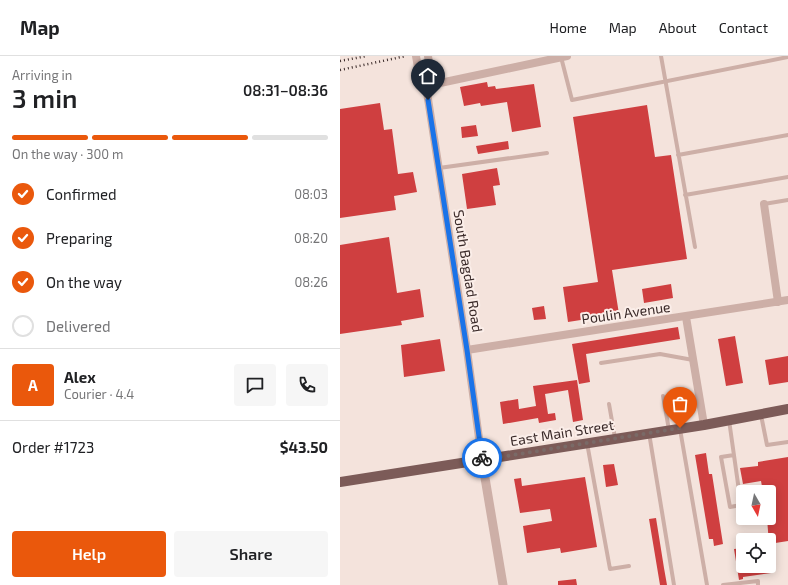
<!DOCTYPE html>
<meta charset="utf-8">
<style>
:root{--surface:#fff;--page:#f6f6f6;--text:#202124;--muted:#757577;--line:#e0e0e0;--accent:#ea580c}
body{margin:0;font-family:"Exo 2",sans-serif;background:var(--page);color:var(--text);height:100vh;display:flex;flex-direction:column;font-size:15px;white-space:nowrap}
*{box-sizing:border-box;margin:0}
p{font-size:13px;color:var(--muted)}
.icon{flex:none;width:22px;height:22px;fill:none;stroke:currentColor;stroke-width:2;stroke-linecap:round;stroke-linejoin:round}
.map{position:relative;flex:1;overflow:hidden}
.panel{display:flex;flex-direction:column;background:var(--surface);width:340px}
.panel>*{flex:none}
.needle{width:26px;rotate:171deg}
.controls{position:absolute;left:396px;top:429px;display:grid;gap:8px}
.controls a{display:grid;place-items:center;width:40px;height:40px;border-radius:4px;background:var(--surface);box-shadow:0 2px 10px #0003;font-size:20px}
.pin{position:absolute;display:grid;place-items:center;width:34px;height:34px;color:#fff;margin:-41px -17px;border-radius:50% 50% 50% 0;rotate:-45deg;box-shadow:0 0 4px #0007}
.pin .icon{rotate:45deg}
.courier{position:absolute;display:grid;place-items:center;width:40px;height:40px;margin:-20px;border:3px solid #1a73e8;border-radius:50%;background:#fff;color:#222;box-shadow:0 1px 5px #0007}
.overview em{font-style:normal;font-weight:600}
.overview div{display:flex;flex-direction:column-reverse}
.overview{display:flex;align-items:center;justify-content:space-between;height:68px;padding:0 12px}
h1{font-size:26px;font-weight:600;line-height:30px}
.bar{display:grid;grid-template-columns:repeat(4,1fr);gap:6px 4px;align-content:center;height:48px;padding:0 12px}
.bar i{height:5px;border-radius:3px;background:var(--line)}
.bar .active{background:var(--accent)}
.bar p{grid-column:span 4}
.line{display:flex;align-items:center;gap:10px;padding:0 12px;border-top:1px solid var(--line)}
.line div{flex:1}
.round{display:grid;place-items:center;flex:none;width:42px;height:42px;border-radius:4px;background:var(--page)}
ol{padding:0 12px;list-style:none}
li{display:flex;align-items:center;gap:12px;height:44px}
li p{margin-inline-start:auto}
li .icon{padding:4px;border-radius:50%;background:var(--accent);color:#fff;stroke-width:4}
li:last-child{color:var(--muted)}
li i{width:22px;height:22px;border:2px solid var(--line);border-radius:50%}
.action{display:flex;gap:8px;margin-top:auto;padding:8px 12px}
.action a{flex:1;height:46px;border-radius:4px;background:var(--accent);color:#fff;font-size:16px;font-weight:600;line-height:46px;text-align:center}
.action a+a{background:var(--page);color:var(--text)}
header{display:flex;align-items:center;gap:24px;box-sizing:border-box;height:56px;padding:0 20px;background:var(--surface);border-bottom:1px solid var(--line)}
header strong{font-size:19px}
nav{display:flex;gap:22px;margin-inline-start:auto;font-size:14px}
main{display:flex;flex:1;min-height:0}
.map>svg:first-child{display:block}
.building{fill:#cf3f40}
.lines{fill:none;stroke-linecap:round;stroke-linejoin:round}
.service{stroke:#cdafa7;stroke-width:4}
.minor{stroke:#cdafa7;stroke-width:8}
.tertiary{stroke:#cdafa7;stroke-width:9}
.primary{stroke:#7c5b58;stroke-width:10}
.rail{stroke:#392928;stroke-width:2.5;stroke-dasharray:1 3;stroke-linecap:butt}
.done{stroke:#7a6a67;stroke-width:4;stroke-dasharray:0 7.2}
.route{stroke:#1a73e8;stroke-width:5}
.labels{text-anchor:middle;stroke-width:4;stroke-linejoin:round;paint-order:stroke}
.street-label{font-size:14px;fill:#392928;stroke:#fbeee9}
</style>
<header>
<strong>Map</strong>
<nav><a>Home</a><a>Map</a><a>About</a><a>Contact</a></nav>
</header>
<main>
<section class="panel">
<div class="overview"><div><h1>3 min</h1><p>Arriving in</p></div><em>08:31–08:36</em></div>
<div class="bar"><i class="active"></i><i class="active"></i><i class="active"></i><i></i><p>On the way · 300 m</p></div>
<ol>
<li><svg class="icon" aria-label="check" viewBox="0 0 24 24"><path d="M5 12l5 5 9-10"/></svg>Confirmed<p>08:03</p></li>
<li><svg class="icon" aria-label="check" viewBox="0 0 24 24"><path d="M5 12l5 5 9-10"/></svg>Preparing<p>08:20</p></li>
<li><svg class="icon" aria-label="check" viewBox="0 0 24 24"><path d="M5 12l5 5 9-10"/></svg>On the way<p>08:26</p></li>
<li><i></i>Delivered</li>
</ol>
<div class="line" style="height:72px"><b class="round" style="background:var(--accent);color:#fff">A</b><div><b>Alex</b><p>Courier · 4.4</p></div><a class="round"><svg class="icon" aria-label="chat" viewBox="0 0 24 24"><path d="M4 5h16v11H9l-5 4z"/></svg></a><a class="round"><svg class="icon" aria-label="phone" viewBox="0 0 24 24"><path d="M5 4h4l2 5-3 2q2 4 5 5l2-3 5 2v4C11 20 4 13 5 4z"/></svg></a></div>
<div class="line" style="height:52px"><div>Order #1723</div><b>$43.50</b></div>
<div class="action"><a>Help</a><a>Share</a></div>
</section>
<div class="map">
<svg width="448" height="529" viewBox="0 0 448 529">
<rect width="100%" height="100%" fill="#f4e3dc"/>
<!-- building -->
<path class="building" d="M 147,26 L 148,31 L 155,30 L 156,33 L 194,28 L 201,71 L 172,76 L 167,46 L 141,50 L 140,47 L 124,50 L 120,31 Z
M 40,47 L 44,74 L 52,73 L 58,118 L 73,116 L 77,136 L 54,140 L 56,154 L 0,162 L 0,53 Z
M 307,49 L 315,101 L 331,99 L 347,203 L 272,214 L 279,258 L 228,266 L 223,231 L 258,226 L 233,61 Z
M 136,69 L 138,80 L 122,82 L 121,71 Z
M 168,85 L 169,93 L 138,98 L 136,90 Z
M 157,112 L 160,129 L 153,130 L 156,149 L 127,153 L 122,118 Z
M 49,181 L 57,237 L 80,233 L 84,261 L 61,265 L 62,269 L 0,278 L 0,189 Z
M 331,228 L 333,242 L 304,247 L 302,233 Z
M 204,250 L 206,263 L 194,264 L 192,252 Z
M 338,271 L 340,283 L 246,298 L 250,326 L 239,328 L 232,288 Z
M 395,280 L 403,327 L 386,330 L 378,283 Z
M 100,283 L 105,315 L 64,321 L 61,289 Z
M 448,300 L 448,326 L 429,329 L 425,304 Z
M 237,324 L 243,364 L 233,366 L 228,334 L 205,338 L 208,358 L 215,357 L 216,364 L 199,367 L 198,362 L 163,368 L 160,346 L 178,343 L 179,353 L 196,350 L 193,330 Z
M 366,397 L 369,418 L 372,418 L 383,488 L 374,490 L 373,483 L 369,483 L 355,399 Z
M 448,401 L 448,485 L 429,488 L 427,462 L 429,462 L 429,436 L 423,436 L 421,425 L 403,428 L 400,412 L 418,410 L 418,406 Z
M 274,408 L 278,429 L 266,431 L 263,409 Z
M 245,421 L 257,491 L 221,497 L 220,492 L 187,497 L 183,470 L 212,465 L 210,453 L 180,457 L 174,423 L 181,422 L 182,430 Z
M 316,462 L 324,512 L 327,529 L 320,529 L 309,463 Z
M 403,492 L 403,510 L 430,510 L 431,517 L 403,521 L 403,523 L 399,524 L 394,493 Z
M 236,523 L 237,529 L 218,529 L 218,525 Z"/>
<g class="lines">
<!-- service -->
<path class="service" d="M 321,0 L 355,191
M 221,1 L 232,44 L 448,1
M 338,99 L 448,79
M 99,112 L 207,97
M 345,139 L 448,121
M 424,148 L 448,144
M 261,307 L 320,298 L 353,304
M 323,340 L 329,374
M 269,348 L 275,382
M 421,359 L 427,389 L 448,386
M 389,364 L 401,449 L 390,451 L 381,401 L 394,399
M 340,373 L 367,529
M 309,377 L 334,529
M 247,387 L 270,513 L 289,510
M 383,529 L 418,525 L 418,529"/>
<!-- minor -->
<path class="minor" d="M 76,0 L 80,23 L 86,30 L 127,294 L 142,404
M 86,30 L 227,0
M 86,30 L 91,21 L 88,0
M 424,148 L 438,246
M 346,261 L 364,369
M 127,294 L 448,244"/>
<!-- tertiary -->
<path class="tertiary" d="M 142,404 L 163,529"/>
<!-- primary -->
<path class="primary" d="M 0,426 L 364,369 L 448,353"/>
<!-- rail -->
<path class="rail" d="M 0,5 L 27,0
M 0,14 L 66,0"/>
</g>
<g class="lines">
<!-- done -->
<path class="done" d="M 142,402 L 142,404 L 340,372"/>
<!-- route -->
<path class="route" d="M 88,44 L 127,294 L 142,402"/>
</g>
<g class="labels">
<!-- street labels -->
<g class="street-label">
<text transform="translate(128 215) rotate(81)" y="5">South Bagdad Road</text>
<text transform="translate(286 257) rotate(-8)" y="5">Poulin Avenue</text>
<text transform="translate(222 377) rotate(-9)" y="5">East Main Street</text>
</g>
</g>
</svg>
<div class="controls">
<a><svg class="needle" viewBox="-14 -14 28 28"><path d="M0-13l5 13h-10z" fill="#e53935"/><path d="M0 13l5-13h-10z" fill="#757577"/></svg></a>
<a><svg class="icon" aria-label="locate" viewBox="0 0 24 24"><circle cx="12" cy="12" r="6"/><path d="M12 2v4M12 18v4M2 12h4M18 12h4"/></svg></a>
</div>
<div class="pin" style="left:340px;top:372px;background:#ea580c"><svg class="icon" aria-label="bag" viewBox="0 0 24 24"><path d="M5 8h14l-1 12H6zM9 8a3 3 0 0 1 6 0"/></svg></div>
<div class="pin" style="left:88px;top:44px;background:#1f2937"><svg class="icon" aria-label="home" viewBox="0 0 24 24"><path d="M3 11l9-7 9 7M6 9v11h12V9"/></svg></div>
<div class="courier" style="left:142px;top:402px"><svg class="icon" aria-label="bike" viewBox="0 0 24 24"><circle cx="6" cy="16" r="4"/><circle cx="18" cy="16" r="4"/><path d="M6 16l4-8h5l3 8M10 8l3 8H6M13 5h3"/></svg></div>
</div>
</main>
